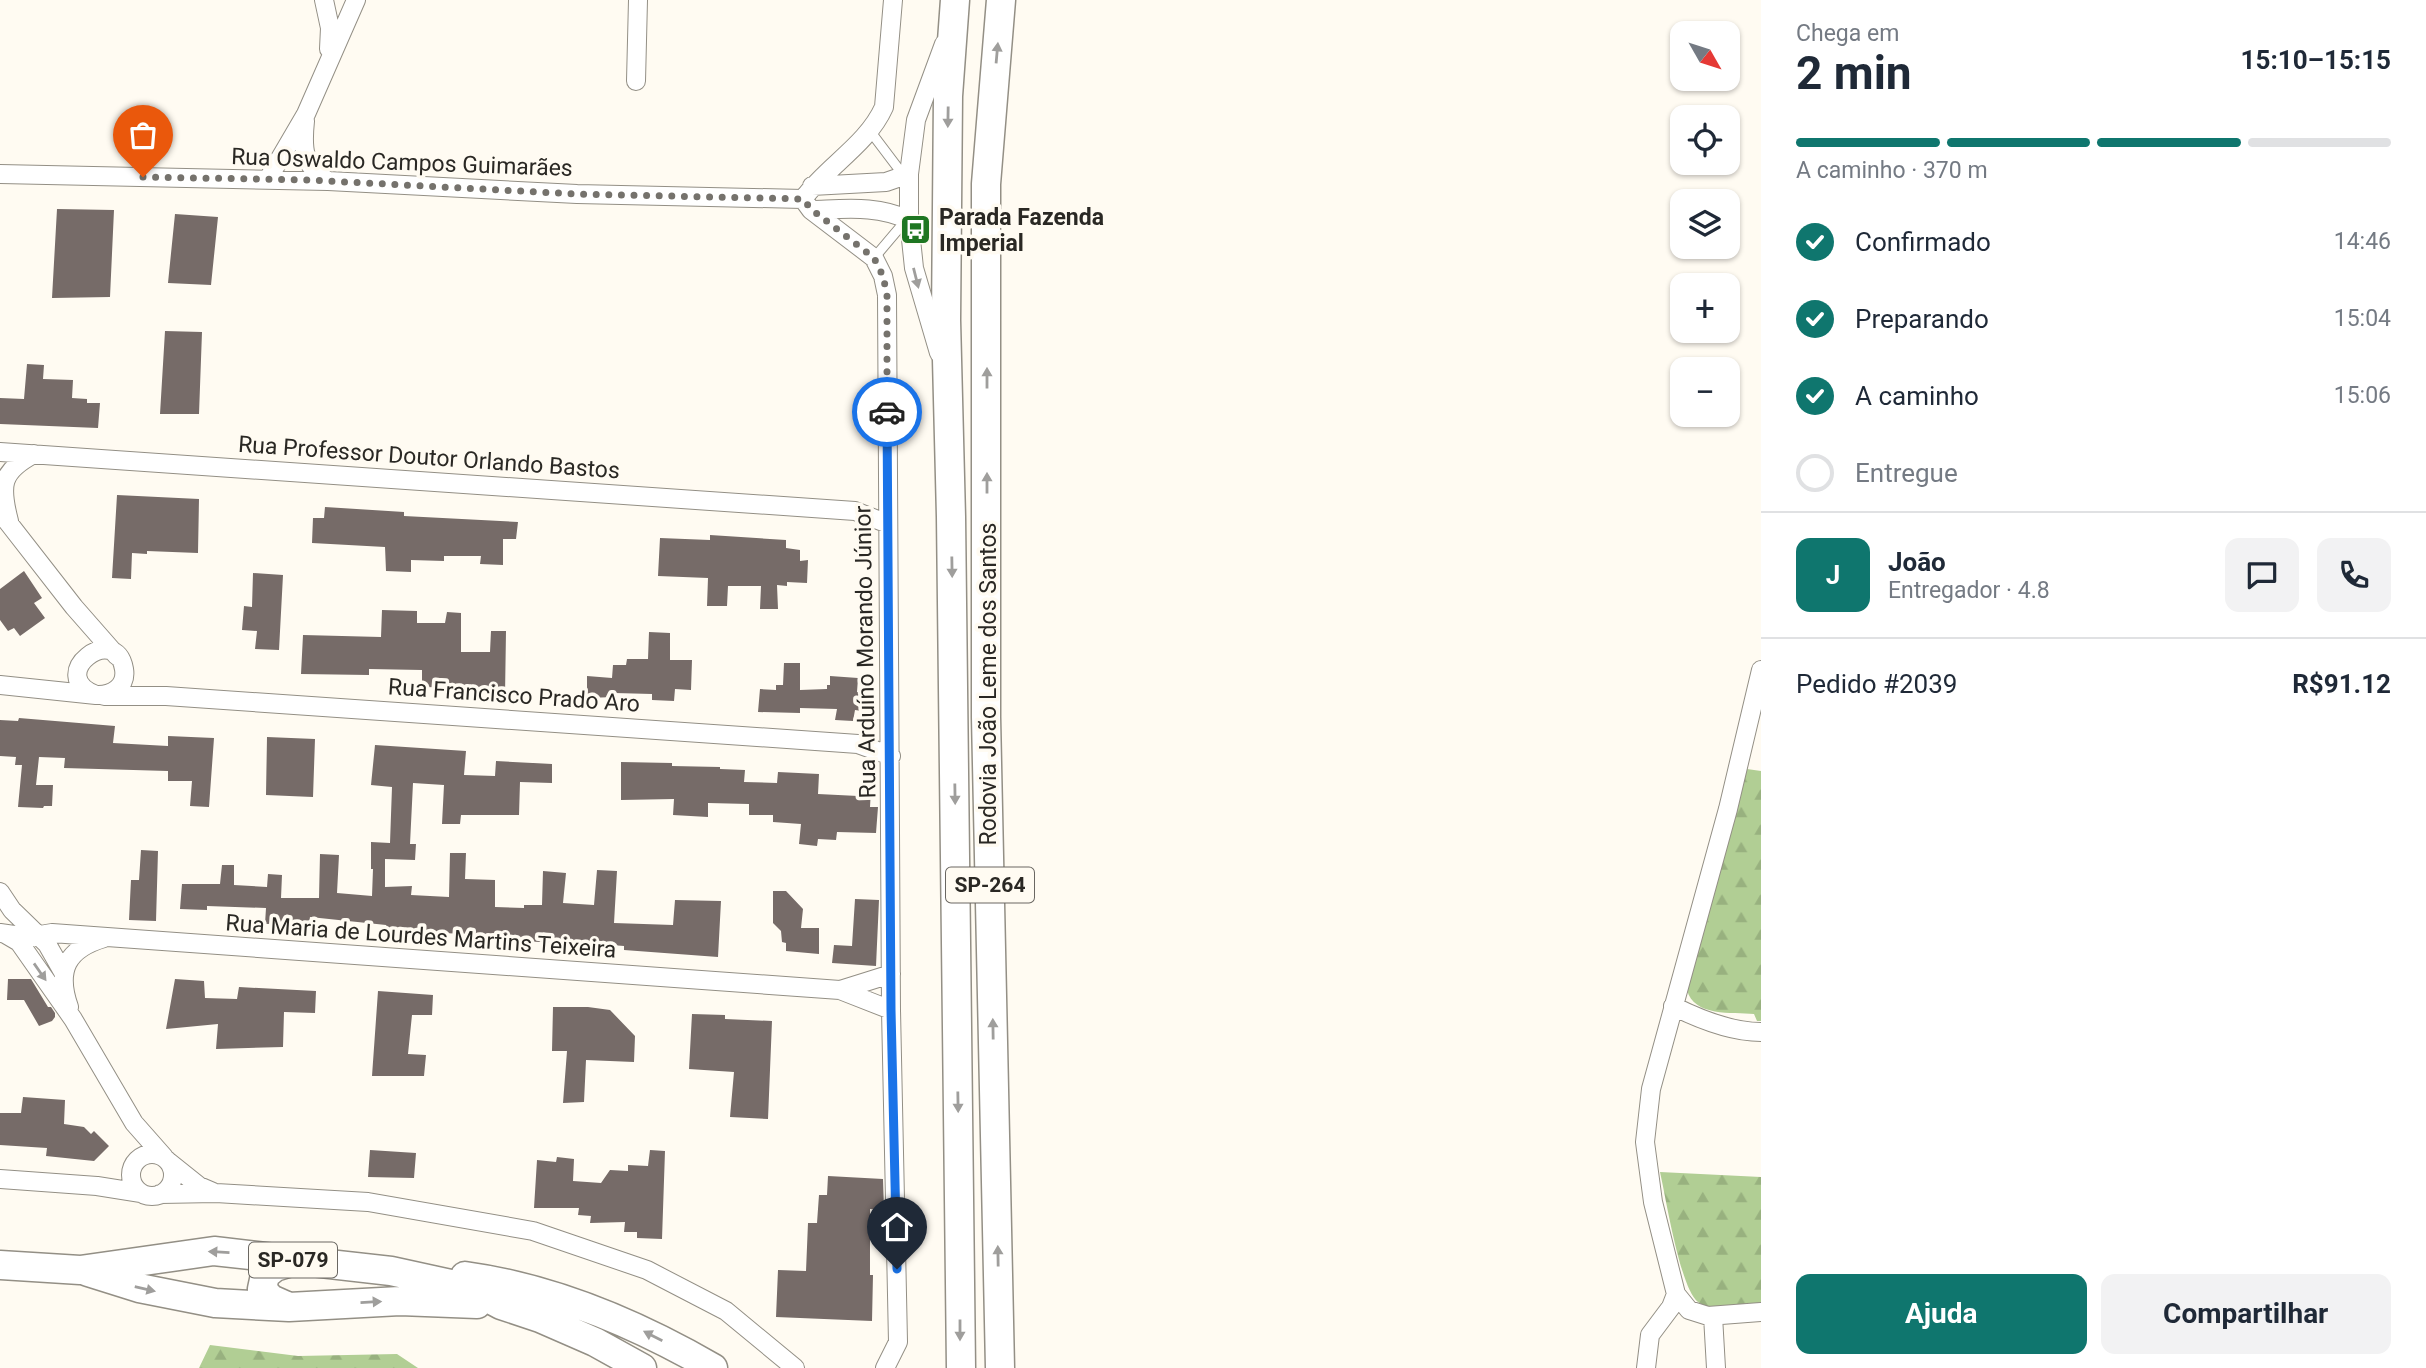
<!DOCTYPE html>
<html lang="pt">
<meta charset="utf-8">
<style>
:root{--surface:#fff;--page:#f2f2f3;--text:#1f2937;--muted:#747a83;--line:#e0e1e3;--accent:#0f766e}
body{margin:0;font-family:Roboto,sans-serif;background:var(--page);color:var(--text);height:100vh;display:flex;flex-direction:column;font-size:26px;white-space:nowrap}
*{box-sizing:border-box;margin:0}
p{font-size:23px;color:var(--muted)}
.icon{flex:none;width:38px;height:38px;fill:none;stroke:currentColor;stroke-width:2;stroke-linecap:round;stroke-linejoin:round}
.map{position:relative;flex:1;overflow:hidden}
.panel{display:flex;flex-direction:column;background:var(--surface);width:665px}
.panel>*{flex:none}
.needle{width:46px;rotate:129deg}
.tools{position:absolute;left:1670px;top:21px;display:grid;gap:14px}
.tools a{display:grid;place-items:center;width:70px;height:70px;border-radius:14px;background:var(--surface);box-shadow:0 2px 5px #0004;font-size:35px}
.pin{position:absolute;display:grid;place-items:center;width:60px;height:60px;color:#fff;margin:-72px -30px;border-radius:50% 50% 50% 0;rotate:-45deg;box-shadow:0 0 7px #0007}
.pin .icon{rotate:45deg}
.courier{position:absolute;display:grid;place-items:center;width:70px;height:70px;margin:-35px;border:5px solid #1a73e8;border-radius:50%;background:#fff;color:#222;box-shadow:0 2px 9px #0007}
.overview em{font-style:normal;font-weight:700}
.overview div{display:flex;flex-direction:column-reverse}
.overview{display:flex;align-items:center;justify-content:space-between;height:119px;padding:0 35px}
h1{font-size:46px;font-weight:700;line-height:52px}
.bar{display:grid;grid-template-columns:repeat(4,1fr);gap:10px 7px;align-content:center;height:84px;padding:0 35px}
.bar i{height:9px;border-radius:5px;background:var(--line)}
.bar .active{background:var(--accent)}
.bar p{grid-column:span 4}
.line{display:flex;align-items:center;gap:18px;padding:0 35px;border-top:2px solid var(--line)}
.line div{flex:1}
.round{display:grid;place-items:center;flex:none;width:74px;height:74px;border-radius:14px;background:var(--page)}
ol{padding:0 35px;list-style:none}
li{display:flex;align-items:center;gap:21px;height:77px}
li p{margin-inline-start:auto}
li .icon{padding:7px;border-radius:50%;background:var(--accent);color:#fff;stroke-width:4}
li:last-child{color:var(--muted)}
li i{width:38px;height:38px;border:4px solid var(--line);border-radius:50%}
.primary-button{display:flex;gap:14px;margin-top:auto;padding:14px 35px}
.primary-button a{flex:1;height:80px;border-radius:14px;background:var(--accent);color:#fff;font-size:28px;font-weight:700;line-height:80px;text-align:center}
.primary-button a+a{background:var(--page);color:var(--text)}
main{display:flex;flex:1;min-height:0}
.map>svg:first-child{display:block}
.forest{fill:url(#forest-firs)}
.building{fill:#766b68}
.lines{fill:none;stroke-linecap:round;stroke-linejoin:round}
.lane-casing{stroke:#938f85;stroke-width:11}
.street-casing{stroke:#938f85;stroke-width:20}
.primary-casing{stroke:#938f85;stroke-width:31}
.lane{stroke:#fff;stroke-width:9}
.street{stroke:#fff;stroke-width:18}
.primary{stroke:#fff;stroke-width:28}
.oneway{fill:#9f9e9c}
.done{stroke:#75726c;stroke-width:7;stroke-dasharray:0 12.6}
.route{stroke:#1a73e8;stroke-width:9}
.labels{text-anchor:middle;stroke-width:7;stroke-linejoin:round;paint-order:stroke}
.shield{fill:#fffbf2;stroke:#6a6762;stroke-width:2}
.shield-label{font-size:21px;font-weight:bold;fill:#2a2824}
.street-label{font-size:23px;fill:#2a2824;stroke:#fffbf2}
.poi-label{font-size:23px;font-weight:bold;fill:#2a2824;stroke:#fffbf2;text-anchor:start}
</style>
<main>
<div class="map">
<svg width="1761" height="1368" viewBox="0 0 1761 1368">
<defs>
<pattern id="forest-firs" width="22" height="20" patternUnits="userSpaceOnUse" patternTransform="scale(1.75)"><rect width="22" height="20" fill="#b1ce94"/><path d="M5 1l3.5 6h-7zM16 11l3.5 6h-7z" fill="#98b17f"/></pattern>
</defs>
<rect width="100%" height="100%" fill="#fffbf2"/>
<!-- forest -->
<path class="forest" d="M 1747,769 L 1761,771 L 1761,1021 L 1757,1021 L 1754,1014 C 1732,1012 1694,1017 1687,990 Z
M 1660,1172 L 1761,1177 L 1761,1302 C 1742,1310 1716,1315 1698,1302 C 1680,1288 1666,1198 1660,1172 Z
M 210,1345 L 298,1356 L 397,1354 L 418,1368 L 199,1368 Z"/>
<!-- building -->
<path class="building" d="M 57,209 L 114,210 L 110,297 L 52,298 Z
M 175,214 L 218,217 L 211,285 L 168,283 Z
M 165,331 L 202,332 L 199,414 L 160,414 Z
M 27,364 L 44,365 L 43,379 L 73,380 L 72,398 L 87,399 L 87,403 L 100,403 L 98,428 L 0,424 L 0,398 L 24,399 Z
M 117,495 L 199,499 L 198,553 L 147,551 L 147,554 L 132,553 L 131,579 L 112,578 Z
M 325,507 L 404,512 L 404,516 L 518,522 L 516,539 L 503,539 L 503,565 L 480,564 L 481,556 L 444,556 L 444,561 L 411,560 L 411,572 L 386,571 L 385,547 L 312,543 L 313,518 L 324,518 Z
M 710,535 L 786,540 L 786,548 L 800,550 L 800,561 L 808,560 L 807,583 L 787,582 L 787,586 L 777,585 L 778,609 L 760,609 L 761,586 L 728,586 L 727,606 L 707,606 L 708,578 L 658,576 L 660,538 L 710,540 Z
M 24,571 L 42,598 L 34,603 L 45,618 L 20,636 L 14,628 L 8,631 L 0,620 L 0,589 Z
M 253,573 L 283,575 L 279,650 L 255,649 L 257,631 L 242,630 L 244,606 L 252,607 Z
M 382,610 L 417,611 L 417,623 L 445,623 L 447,612 L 461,613 L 461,652 L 490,652 L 491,631 L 506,631 L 505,695 L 471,693 L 471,688 L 422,687 L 422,670 L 369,669 L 369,675 L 301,674 L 303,635 L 381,637 Z
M 649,632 L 670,633 L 670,660 L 692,660 L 691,690 L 675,689 L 674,701 L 652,700 L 652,694 L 615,693 L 615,697 L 587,698 L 587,676 L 612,678 L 613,665 L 626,665 L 627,659 L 648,659 Z
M 784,663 L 800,663 L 800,690 L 827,689 L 827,685 L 830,685 L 830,676 L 858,678 L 857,692 L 863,692 L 862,711 L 855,710 L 853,721 L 835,720 L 837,709 L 800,708 L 800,713 L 758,712 L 760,689 L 776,690 L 776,685 L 783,685 Z
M 19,718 L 115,726 L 113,743 L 168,746 L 168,736 L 214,738 L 209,807 L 190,806 L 192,781 L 168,781 L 168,771 L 64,768 L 65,758 L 39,757 L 36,785 L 53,785 L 52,806 L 44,806 L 43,808 L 18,807 L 22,765 L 15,765 L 16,757 L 0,756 L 0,720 L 18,721 Z
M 267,737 L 315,739 L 313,797 L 266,795 Z
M 375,745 L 466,751 L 464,775 L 495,776 L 496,761 L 552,764 L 552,783 L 520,782 L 519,815 L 461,815 L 460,824 L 442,824 L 444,785 L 413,783 L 410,844 L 416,844 L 415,860 L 385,859 L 385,887 L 412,886 L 411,895 L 449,897 L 450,853 L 466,853 L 465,879 L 495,880 L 495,907 L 524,908 L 524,905 L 542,905 L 543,871 L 566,873 L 563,903 L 594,905 L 597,870 L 617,871 L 614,923 L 673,925 L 675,900 L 721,901 L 718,957 L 624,950 L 624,946 L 560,941 L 560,943 L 521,941 L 521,938 L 468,938 L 468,934 L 386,931 L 386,925 L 310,917 L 309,923 L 265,924 L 266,908 L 207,906 L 207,910 L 180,909 L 182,884 L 220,884 L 222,865 L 234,865 L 234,885 L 267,887 L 268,874 L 282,875 L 281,898 L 319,898 L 320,854 L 339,855 L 337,893 L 372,896 L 373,869 L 371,869 L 371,842 L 390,843 L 392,787 L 371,785 Z
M 621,762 L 672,763 L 672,766 L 720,767 L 720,769 L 745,770 L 744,782 L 777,783 L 778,772 L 819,774 L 818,794 L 858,796 L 859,789 L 871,789 L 870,807 L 878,807 L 876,833 L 837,832 L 836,840 L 818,839 L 817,846 L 799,844 L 801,824 L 773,822 L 773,815 L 749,815 L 749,804 L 708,803 L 708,817 L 673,815 L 674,799 L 621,800 Z
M 141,850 L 158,851 L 156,921 L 129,920 L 131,880 L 139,880 Z
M 773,891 L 786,891 L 803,909 L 801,928 L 819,928 L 819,954 L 786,951 L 786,943 L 782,942 L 781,931 L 773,923 Z
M 855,899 L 879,900 L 876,966 L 832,963 L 834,945 L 852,946 Z
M 8,979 L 31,979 L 48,1007 L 51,1007 L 55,1013 L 55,1017 L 52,1021 L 39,1026 L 24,1000 L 7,1000 Z
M 175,979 L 204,981 L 205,998 L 237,999 L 239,987 L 316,991 L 315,1013 L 284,1012 L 283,1047 L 216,1049 L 218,1024 L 166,1029 Z
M 378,991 L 433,995 L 432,1015 L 412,1015 L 408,1054 L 426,1055 L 424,1076 L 372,1076 Z
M 553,1007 L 588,1007 L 610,1010 L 635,1036 L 634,1062 L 586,1060 L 584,1102 L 563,1103 L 567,1051 L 552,1051 Z
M 692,1014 L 725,1015 L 725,1019 L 772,1021 L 768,1119 L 730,1117 L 734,1072 L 689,1069 Z
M 23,1097 L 65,1100 L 64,1124 L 84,1127 L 91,1134 L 94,1131 L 109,1146 L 94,1161 L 46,1156 L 47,1148 L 0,1145 L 0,1113 L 21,1113 Z
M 370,1150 L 416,1153 L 414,1178 L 368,1177 Z
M 650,1150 L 665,1151 L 662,1239 L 637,1238 L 637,1232 L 624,1232 L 625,1222 L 590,1223 L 591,1216 L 578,1215 L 579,1208 L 534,1208 L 537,1160 L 556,1162 L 557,1157 L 574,1159 L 573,1181 L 601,1183 L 610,1170 L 628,1171 L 628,1165 L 648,1166 Z
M 828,1176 L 883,1179 L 884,1210 L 870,1209 L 870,1275 L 873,1275 L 872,1321 L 776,1317 L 778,1270 L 806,1271 L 808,1223 L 817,1223 L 819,1195 L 827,1195 Z"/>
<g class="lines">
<defs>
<path id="lane" d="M 870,131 L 904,176
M 874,258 L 907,219"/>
<path id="street" d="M 324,0 L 330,28 L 329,49
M 636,81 L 638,0
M 305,121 C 302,149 303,166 328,181
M 0,174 L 328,181 L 577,194 L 803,199
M 268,179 L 306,114 L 356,0
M 812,186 L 886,182 L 909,174
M 811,210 C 847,209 877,205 909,220
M 939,353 L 914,268 L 909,220 L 909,174 L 916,120 L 944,44
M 0,452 L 855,511 L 888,524
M 0,512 L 74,607 L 117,656
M 9,521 C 0,486 0,472 34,454
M 1761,670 L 1728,809 L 1651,1089 L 1645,1142 L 1653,1202 L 1676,1294 L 1689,1310 L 1708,1316 L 1761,1312
M 0,685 L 96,695 C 111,696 127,687 124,669 C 116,621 44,675 96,695
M 104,696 L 166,696 L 858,744 L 891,756
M 0,892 L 12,910 L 47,944 L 63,972
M 0,933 L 28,937 L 52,933 L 107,937 L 840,990 L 891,1010
M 7,935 L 19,942 L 73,1019 L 134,1123 L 164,1157
M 840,990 L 891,974
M 1673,1006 C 1699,1019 1732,1032 1761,1032
M 69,1007 C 56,970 67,949 104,938
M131 1175a21 21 0 1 1 42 0a21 21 0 1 1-42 0Z
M 169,1162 L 199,1186 L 213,1192
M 0,1179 L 97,1186 L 141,1193
M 160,1194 L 216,1193 L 368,1202 L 533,1231 L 647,1270 L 726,1311 L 795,1368
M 1713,1316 L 1716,1368
M 885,1368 L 898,1342 L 891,1010 L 887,295 L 883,276 L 874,258 L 811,210 L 803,199 C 827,166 867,145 884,107 L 893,0
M 1646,1368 L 1650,1335 L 1671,1307 L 1676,1294"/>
<path id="primary" d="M 955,0 L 948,96 L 946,320 L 951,517 L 961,1368
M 0,1265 L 80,1270 L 214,1251 L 391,1271 L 469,1288 L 501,1305 L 540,1318 L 595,1342 L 642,1368
M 88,1272 L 139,1288 L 215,1303 L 289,1307 L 400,1301 L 477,1304
M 465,1276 C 552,1288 637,1324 713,1368
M 289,1307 L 271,1299 L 262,1289 L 265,1275 L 275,1267 L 298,1260
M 1000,1368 L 986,717 L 986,184 L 1001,0"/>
</defs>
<!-- lane casing -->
<use href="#lane" class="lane-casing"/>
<!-- street casing -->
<use href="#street" class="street-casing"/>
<!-- primary casing -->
<use href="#primary" class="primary-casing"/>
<!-- lane -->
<use href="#lane" class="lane"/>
<!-- street -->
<use href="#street" class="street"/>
<!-- primary -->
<use href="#primary" class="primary"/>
</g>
<!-- one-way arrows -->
<defs><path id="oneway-solid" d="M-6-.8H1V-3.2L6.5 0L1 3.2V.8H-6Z" transform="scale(1.75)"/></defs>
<g class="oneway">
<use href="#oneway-solid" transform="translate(997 53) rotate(-85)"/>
<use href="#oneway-solid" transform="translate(948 117) rotate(91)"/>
<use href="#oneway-solid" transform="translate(916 278) rotate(76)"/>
<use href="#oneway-solid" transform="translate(987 378) rotate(-90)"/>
<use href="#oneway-solid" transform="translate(987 483) rotate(-90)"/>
<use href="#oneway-solid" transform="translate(952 567) rotate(89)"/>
<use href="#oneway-solid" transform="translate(955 794) rotate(89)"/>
<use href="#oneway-solid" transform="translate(40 972) rotate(55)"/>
<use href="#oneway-solid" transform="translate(993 1029) rotate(-91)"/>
<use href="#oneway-solid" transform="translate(958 1102) rotate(89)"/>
<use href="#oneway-solid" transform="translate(219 1252) rotate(-177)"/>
<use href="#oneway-solid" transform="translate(998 1256) rotate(-91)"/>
<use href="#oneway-solid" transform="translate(145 1289) rotate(13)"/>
<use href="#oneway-solid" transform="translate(371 1302) rotate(-3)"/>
<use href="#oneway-solid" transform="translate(960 1330) rotate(90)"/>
<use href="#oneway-solid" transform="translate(653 1336) rotate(-153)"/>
</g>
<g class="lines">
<!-- done -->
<path class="done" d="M 143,177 L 308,180 L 577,194 L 803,199 L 811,209 L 874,258 L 883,276 L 887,295 L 887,412"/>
<!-- route -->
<path class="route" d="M 887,412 L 891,1010 L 897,1269"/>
</g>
<!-- icons -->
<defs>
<symbol id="bus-square" viewBox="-11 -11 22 22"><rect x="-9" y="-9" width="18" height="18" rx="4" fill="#1e7622" stroke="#fffbf2"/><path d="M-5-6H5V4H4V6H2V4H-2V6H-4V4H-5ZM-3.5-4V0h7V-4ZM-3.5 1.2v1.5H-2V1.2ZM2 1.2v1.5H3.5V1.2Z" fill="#fff"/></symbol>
</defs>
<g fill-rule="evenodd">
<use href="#bus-square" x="898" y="212" width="35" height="35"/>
</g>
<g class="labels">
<!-- shield labels -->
<g class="shield">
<rect x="946" y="867.5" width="88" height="35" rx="5"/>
<rect x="249" y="1242.5" width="88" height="35" rx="5"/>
</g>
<g class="shield-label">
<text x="990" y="892">SP-264</text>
<text x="293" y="1267">SP-079</text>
</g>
<!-- street labels -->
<g class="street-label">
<text transform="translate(402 162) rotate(2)" y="8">Rua Oswaldo Campos Guimarães</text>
<text transform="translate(429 457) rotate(4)" y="8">Rua Professor Doutor Orlando Bastos</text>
<text transform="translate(865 652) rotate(-91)" y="8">Rua Arduíno Morando Júnior</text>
<text transform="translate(988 684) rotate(-90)" y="8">Rodovia João Leme dos Santos</text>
<text transform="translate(514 695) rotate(4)" y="8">Rua Francisco Prado Aro</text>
<text transform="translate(421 936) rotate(4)" y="8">Rua Maria de Lourdes Martins Teixeira</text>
</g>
<!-- poi labels -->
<g class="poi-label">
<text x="939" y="225">Parada Fazenda<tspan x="939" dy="26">Imperial</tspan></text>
</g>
</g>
</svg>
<div class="tools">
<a><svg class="needle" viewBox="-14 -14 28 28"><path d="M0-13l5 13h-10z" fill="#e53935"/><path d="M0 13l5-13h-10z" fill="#747a83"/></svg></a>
<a><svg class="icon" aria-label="locate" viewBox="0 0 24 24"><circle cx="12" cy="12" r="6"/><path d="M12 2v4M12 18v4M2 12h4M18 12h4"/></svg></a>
<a><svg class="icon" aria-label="layers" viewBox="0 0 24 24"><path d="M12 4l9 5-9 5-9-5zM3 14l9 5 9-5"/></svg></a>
<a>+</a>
<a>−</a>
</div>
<div class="pin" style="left:143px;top:177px;background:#ea580c"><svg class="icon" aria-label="bag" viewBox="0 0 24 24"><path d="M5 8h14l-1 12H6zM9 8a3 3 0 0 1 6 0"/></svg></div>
<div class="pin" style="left:897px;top:1269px;background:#1f2937"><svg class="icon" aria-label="home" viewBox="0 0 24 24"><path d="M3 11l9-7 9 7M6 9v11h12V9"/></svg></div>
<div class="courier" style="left:887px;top:412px"><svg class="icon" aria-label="car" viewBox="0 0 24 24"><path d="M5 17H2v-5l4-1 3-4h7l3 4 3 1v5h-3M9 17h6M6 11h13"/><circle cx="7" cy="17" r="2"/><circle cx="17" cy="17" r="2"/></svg></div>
</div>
<section class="panel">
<div class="overview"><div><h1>2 min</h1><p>Chega em</p></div><em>15:10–15:15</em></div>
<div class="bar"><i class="active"></i><i class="active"></i><i class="active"></i><i></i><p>A caminho · 370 m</p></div>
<ol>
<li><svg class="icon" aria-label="check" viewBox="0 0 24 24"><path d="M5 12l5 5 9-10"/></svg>Confirmado<p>14:46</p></li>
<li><svg class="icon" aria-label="check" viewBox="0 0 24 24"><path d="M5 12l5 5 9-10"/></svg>Preparando<p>15:04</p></li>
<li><svg class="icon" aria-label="check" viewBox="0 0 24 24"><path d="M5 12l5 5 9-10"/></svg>A caminho<p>15:06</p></li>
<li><i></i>Entregue</li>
</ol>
<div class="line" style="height:126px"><b class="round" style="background:var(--accent);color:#fff">J</b><div><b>João</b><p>Entregador · 4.8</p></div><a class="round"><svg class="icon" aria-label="chat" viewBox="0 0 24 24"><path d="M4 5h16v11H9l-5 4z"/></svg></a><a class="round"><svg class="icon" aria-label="phone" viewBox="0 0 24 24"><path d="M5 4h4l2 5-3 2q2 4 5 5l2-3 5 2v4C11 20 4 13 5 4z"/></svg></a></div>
<div class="line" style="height:91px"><div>Pedido #2039</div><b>R$91.12</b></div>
<div class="primary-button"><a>Ajuda</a><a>Compartilhar</a></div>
</section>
</main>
